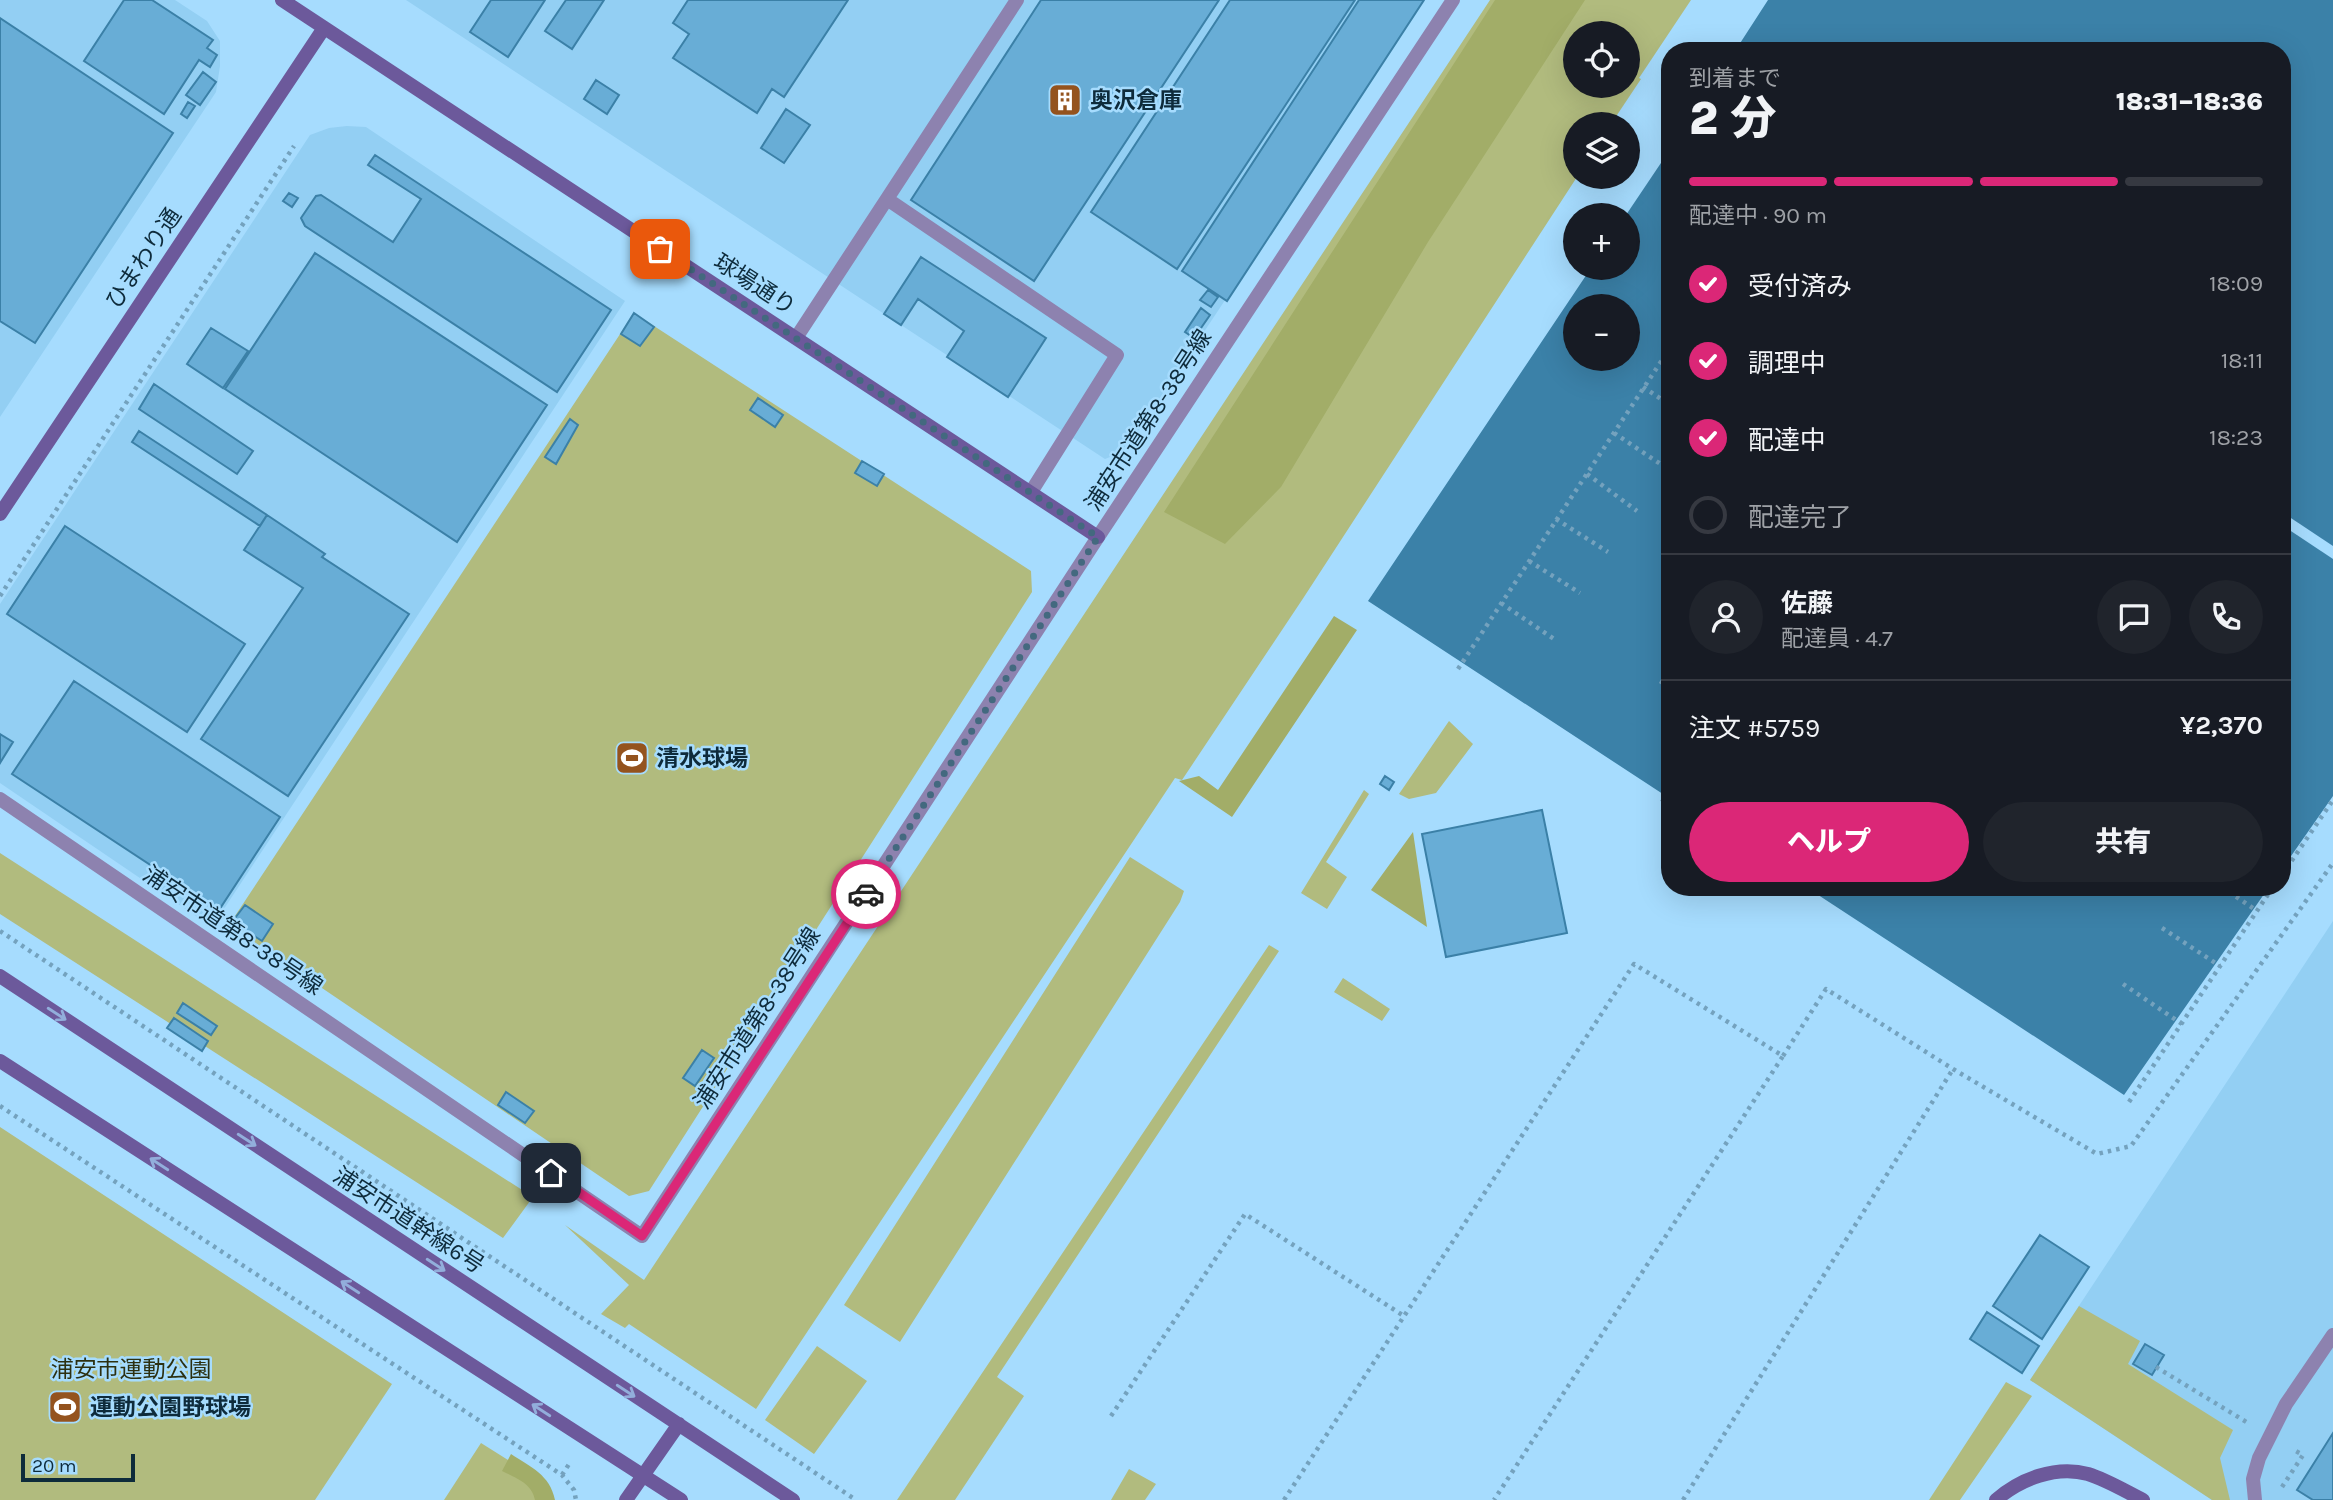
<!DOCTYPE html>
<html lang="ja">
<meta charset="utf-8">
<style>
:root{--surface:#171b24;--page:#20242c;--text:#f1f3f6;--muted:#9ea1a6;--line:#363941;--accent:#db2777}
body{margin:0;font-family:Karla,"Noto Sans JP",sans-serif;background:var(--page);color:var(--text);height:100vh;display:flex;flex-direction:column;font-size:26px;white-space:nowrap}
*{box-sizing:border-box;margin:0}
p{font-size:23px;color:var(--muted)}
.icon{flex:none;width:38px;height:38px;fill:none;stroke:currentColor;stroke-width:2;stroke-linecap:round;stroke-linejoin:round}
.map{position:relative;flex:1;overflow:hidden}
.drawer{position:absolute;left:1661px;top:42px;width:630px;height:854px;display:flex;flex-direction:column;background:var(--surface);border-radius:28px;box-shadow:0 7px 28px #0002}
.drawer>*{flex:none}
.controls{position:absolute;left:1563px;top:21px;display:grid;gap:14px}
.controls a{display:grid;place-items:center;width:77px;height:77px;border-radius:50%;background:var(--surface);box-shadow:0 7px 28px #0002;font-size:35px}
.scale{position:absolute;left:21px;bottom:18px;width:114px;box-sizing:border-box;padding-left:7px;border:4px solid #0e2b3b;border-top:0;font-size:19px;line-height:24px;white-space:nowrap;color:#0e2b3b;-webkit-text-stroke:5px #a6dcfe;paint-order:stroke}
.pin{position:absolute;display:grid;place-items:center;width:60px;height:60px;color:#fff;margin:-30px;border-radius:14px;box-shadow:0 4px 10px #0006}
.courier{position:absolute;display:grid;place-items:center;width:70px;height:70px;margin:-35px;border:5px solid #db2777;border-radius:50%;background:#fff;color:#222;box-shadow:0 2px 9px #0007}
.headline em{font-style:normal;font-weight:800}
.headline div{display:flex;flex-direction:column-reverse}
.headline{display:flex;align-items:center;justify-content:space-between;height:119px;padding:0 28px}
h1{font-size:46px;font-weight:800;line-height:52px}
.bar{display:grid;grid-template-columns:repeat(4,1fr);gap:10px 7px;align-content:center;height:84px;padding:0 28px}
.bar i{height:9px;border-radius:5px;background:var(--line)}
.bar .on{background:var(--accent)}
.bar p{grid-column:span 4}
.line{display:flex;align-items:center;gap:18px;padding:0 28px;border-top:2px solid var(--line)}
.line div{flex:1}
.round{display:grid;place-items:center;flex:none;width:74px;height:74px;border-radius:37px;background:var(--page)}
ol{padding:0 28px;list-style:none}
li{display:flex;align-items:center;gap:21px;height:77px}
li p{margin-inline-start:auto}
li .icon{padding:7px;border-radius:50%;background:var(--accent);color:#fff;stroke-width:4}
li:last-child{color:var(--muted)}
li i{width:38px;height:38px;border:4px solid var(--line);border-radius:50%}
.action{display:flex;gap:14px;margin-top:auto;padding:14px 28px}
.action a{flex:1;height:80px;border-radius:42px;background:var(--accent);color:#fff;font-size:28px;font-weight:800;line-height:80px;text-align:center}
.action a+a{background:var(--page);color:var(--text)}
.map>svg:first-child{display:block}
.built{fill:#93cff3}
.green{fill:#b1bb7e;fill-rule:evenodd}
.forest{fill:#a2ad68}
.water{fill:#3b81a8;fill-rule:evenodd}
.pier{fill:#a6dcfe}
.building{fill:#68add6;stroke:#3b80a7;stroke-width:2}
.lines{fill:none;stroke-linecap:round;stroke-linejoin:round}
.path{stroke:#74a2be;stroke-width:4.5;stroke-dasharray:3.5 5;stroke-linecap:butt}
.lane{stroke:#8d82af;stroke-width:14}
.street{stroke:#8d82af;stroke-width:14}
.secondary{stroke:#6c599b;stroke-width:14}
.oneway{stroke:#92aedb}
.done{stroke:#43697f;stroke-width:7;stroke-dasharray:0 12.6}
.route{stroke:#db2777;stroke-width:9}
.labels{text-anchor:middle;stroke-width:5;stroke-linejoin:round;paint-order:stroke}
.poi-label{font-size:23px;font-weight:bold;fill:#0e2b3b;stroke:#a6dcfe;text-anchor:start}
.street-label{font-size:23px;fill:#0e2b3b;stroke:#a6dcfe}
.park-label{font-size:23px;fill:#2c3011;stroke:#a6dcfe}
</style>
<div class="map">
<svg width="2333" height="1500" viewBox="0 0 2333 1500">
<rect width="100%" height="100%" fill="#a6dcfe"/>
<!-- built -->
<path class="built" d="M 0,0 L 175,0 L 207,21 L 220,41 L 220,66 L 216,92 L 0,417 Z
M 406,0 L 1424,0 L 1125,451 L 1105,459 Z
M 347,126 L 366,127 L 625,301 L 212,927 L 0,783 L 0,604 L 310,135 L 329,128 Z
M 2333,921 L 2333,1500 L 2212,1500 L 2030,1380 Z"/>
<!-- green -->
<path class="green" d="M 1490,0 L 1691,0 L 1639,78 L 1641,79 L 1611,124 L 1575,124 L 1575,177 L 1577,177 L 1304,597 L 1182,780 L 1175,778 L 756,1409 L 629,1324 L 625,1328 L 601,1314 L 629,1285 L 565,1225 L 644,1280 ZM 1575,33 L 1628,33 L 1628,86 L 1575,86 Z
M 634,313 L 1031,571 L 1032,592 L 649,1191 L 629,1196 L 229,925 Z
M 1449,721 L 1473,744 L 1436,793 L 1409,799 L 1399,794 Z
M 1364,790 L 1369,794 L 1326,862 L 1347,877 L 1327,909 L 1301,893 Z
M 0,853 L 533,1197 L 503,1238 L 0,914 Z
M 1130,857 L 1184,891 L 1180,902 L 900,1342 L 844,1305 Z
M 1269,945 L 1279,951 L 997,1377 L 1024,1396 L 955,1500 L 897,1500 Z
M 1343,978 L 1390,1009 L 1382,1021 L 1334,992 Z
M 0,1127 L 392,1384 L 315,1500 L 0,1500 Z
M 2079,1306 L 2140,1341 L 2128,1364 L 2233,1430 L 2220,1458 L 2230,1500 L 2212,1500 L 2030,1380 Z
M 817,1346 L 867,1381 L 814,1454 L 765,1420 Z
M 2006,1382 L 2032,1396 L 1960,1500 L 1929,1500 Z
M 481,1443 L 545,1483 L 547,1500 L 444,1500 Z
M 1129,1469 L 1156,1484 L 1145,1500 L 1111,1500 Z"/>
<!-- forest -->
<path class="forest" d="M 1495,0 L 1585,0 L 1428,242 L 1281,487 L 1225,544 L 1164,512 Z
M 1334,616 L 1357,630 L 1232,817 L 1179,781 L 1199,776 L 1218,790 Z
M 1413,832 L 1427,927 L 1371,890 Z
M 511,1454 C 531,1467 550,1475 555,1500 L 535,1500 C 532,1483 516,1478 502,1471 Z"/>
<!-- water -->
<path class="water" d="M 1768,0 L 2333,0 L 2333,796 L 2282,869 L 2282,51 L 1735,51 Z
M 1669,151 L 1669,798 L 1368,601 L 1591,268 L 1628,268 L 1626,215 ZM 1575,306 L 1628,306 L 1628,359 L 1575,359 Z
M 1806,887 L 2269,887 L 2124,1095 Z"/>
<!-- pier -->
<path class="pier" d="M 2282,512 L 2333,546 L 2333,559 L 2282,525 Z"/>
<!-- building -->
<path class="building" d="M 124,0 L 152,0 L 213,40 L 207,48 L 217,55 L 210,67 L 199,60 L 164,114 L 84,61 Z
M 491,0 L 545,0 L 508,57 L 470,32 Z
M 566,0 L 604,0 L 572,49 L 545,31 Z
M 688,0 L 848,0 L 784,97 L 772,89 L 757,113 L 673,58 L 689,34 L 673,23 Z
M 1041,0 L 1219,0 L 1034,281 L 911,200 Z
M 1230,0 L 1355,0 L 1177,269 L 1091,212 Z
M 1359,0 L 1424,0 L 1227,301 L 1182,271 Z
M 0,18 L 173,133 L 35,343 L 0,321 Z
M 203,72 L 216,82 L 200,105 L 186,95 Z
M 596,80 L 619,95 L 607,114 L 584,99 Z
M 188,102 L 195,106 L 187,118 L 181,114 Z
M 786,109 L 810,125 L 784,163 L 761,148 Z
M 375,155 L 611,310 L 557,392 L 305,226 L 301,218 L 316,196 L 321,195 L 393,242 L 421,199 L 368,165 Z
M 289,193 L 298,198 L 292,207 L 283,201 Z
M 315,253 L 547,405 L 457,542 L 225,389 Z
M 921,257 L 1046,338 L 1008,397 L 947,357 L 964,331 L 918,299 L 901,325 L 884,314 Z
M 1208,290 L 1218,297 L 1211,307 L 1200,300 Z
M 1201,308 L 1210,315 L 1194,338 L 1185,332 Z
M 634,313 L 654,327 L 640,346 L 621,334 Z
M 211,328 L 248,351 L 223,388 L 187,364 Z
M 154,384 L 253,451 L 237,474 L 139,409 Z
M 758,398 L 783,415 L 775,427 L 750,410 Z
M 570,419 L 578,425 L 556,464 L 545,457 Z
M 139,431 L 267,515 L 260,526 L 132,442 Z
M 862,461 L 884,474 L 877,486 L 855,473 Z
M 267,515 L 325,554 L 322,557 L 409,614 L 288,796 L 201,739 L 303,588 L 244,550 Z
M 65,526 L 245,644 L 187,732 L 7,614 Z
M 74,681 L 280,817 L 219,910 L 12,774 Z
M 0,734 L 13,742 L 0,763 Z
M 1385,776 L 1394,782 L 1389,790 L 1380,784 Z
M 1542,810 L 1567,933 L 1446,957 L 1422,834 Z
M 245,905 L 273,924 L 262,941 L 232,922 Z
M 183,1003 L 217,1026 L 211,1035 L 177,1013 Z
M 174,1018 L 208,1041 L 202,1051 L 167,1028 Z
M 702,1050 L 714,1058 L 695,1086 L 683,1078 Z
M 506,1092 L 534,1111 L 525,1123 L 498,1105 Z
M 2040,1235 L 2089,1267 L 2042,1339 L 1993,1306 Z
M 1987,1312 L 2039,1346 L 2022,1373 L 1970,1339 Z
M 2145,1344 L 2164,1355 L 2152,1375 L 2133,1364 Z
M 2333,1433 L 2333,1500 L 2313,1500 L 2297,1490 Z"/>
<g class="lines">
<!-- path -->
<path class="path" d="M 1643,387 L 1670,405
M 1614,433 L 1665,467
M 1587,474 L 1637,511
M 1556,519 L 1608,552
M 1529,561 L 1580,593
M 0,596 L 294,146
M 1501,603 L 1554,639
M 1458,669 L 1670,348
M 1660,681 L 1670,687
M 1662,802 L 1670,791
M 2282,875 L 2333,800
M 2222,887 L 2257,911
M 2162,928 L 2220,966
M 0,931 L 856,1500
M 2123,984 L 2182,1024
M 1783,1056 L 1826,989 L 1953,1069 L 2097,1154 L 2131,1146 L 2333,863
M 2129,1102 L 2273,887
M 0,1106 L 562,1475 L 574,1490 L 576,1500
M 2156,1367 L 2248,1423
M 1111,1416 L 1245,1214 L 1404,1316
M 562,1475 L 571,1461
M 2282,1487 L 2303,1455 L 2292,1449
M 1284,1500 L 1634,964 L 1783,1056 L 1494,1500
M 1683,1500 L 1953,1069"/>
<!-- lane -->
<path class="lane" d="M 887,199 L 1117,355 L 1031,492
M 796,338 L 1017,0
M 2255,1500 L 2253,1479 L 2259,1458 L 2286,1404 L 2333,1335"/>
<!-- street -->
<path class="street" d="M 0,799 L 642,1236 L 1098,537 L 1453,0"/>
<!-- secondary -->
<path class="secondary" d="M 282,0 L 1098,537
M 0,514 L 324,28
M 0,976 L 793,1500
M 0,1061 L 681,1500
M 626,1500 L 679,1424
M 1996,1500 C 2020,1479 2056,1465 2088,1474 C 2107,1480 2125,1491 2143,1500"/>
</g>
<!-- one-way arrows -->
<defs><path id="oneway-shaft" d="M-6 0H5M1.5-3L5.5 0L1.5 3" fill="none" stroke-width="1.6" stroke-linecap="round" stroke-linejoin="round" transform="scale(1.75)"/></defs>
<g class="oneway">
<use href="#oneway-shaft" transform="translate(57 1014) rotate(33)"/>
<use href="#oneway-shaft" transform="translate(247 1140) rotate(33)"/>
<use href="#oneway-shaft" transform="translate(159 1164) rotate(-147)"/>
<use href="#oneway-shaft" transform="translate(436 1265) rotate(33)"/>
<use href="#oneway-shaft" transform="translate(350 1287) rotate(-147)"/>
<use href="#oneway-shaft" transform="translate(626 1391) rotate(33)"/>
<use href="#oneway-shaft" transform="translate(541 1410) rotate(-147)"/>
</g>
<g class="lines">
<!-- done -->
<path class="done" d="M 660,249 L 1098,537 L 866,894"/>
<!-- route -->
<path class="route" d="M 551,1173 L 642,1236 L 866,894"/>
</g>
<!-- icons -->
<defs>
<symbol id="building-square" viewBox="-11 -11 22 22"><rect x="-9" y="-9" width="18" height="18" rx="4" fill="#94531e" stroke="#a6dcfe"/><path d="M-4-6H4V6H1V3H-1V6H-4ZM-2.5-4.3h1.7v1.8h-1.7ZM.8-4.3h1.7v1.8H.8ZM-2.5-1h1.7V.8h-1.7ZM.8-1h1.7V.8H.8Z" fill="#fff"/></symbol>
<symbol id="stadium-square" viewBox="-11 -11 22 22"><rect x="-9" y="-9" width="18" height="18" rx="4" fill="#94531e" stroke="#a6dcfe"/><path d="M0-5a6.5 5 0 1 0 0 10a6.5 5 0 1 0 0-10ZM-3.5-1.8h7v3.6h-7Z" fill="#fff"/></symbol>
</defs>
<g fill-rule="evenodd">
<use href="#building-square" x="1046" y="81" width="38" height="38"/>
<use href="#stadium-square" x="613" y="739" width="38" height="38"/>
<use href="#stadium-square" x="46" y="1388" width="38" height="38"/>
</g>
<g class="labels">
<!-- poi labels -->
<g class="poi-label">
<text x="1090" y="108">奥沢倉庫</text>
<text x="656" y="766">清水球場</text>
<text x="90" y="1415">運動公園野球場</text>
</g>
<!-- street labels -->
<g class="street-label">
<text transform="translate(143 258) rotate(-56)" y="8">ひまわり通</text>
<text transform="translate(755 284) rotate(33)" y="8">球場通り</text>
<text transform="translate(1148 420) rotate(-57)" y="8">浦安市道第8-38号線</text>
<text transform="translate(233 930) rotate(34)" y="8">浦安市道第8-38号線</text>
<text transform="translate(757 1018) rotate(-57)" y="8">浦安市道第8-38号線</text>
<text transform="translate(409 1220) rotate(33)" y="8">浦安市道幹線6号</text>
</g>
<!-- park labels -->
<g class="park-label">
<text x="131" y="1377">浦安市運動公園</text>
</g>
</g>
</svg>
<div class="controls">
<a><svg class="icon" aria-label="locate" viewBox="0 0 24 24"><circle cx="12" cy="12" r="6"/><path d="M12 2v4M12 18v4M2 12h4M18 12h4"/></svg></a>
<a><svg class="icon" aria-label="layers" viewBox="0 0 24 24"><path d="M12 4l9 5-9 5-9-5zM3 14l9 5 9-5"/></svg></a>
<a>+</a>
<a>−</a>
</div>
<div class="scale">20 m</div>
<div class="pin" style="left:660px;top:249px;background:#ea580c"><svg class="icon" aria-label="bag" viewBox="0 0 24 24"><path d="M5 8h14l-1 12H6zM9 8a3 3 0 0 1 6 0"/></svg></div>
<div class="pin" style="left:551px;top:1173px;background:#1f2937"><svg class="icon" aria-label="home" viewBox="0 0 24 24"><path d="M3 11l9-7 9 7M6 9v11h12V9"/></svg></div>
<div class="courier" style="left:866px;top:894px"><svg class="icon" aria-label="car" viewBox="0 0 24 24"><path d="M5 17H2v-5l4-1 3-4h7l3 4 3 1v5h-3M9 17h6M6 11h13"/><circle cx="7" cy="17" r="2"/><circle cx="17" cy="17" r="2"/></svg></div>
<section class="drawer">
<div class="headline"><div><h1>2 分</h1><p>到着まで</p></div><em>18:31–18:36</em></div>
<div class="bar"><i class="on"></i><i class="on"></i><i class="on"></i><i></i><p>配達中 · 90 m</p></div>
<ol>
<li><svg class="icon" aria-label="check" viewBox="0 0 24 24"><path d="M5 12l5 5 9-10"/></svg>受付済み<p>18:09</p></li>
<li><svg class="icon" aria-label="check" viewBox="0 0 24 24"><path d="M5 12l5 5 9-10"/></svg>調理中<p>18:11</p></li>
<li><svg class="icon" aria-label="check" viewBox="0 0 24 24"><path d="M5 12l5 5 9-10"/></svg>配達中<p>18:23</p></li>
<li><i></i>配達完了</li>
</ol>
<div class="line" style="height:126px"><a class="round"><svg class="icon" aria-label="person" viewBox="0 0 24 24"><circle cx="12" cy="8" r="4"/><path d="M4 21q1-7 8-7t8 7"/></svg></a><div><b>佐藤</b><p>配達員 · 4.7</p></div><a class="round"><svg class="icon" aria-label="chat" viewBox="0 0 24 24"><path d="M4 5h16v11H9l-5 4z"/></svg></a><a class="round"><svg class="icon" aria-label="phone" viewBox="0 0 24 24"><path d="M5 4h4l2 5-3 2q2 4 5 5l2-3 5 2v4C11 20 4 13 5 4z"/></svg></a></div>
<div class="line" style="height:91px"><div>注文 #5759</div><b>¥2,370</b></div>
<div class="action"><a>ヘルプ</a><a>共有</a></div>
</section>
</div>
